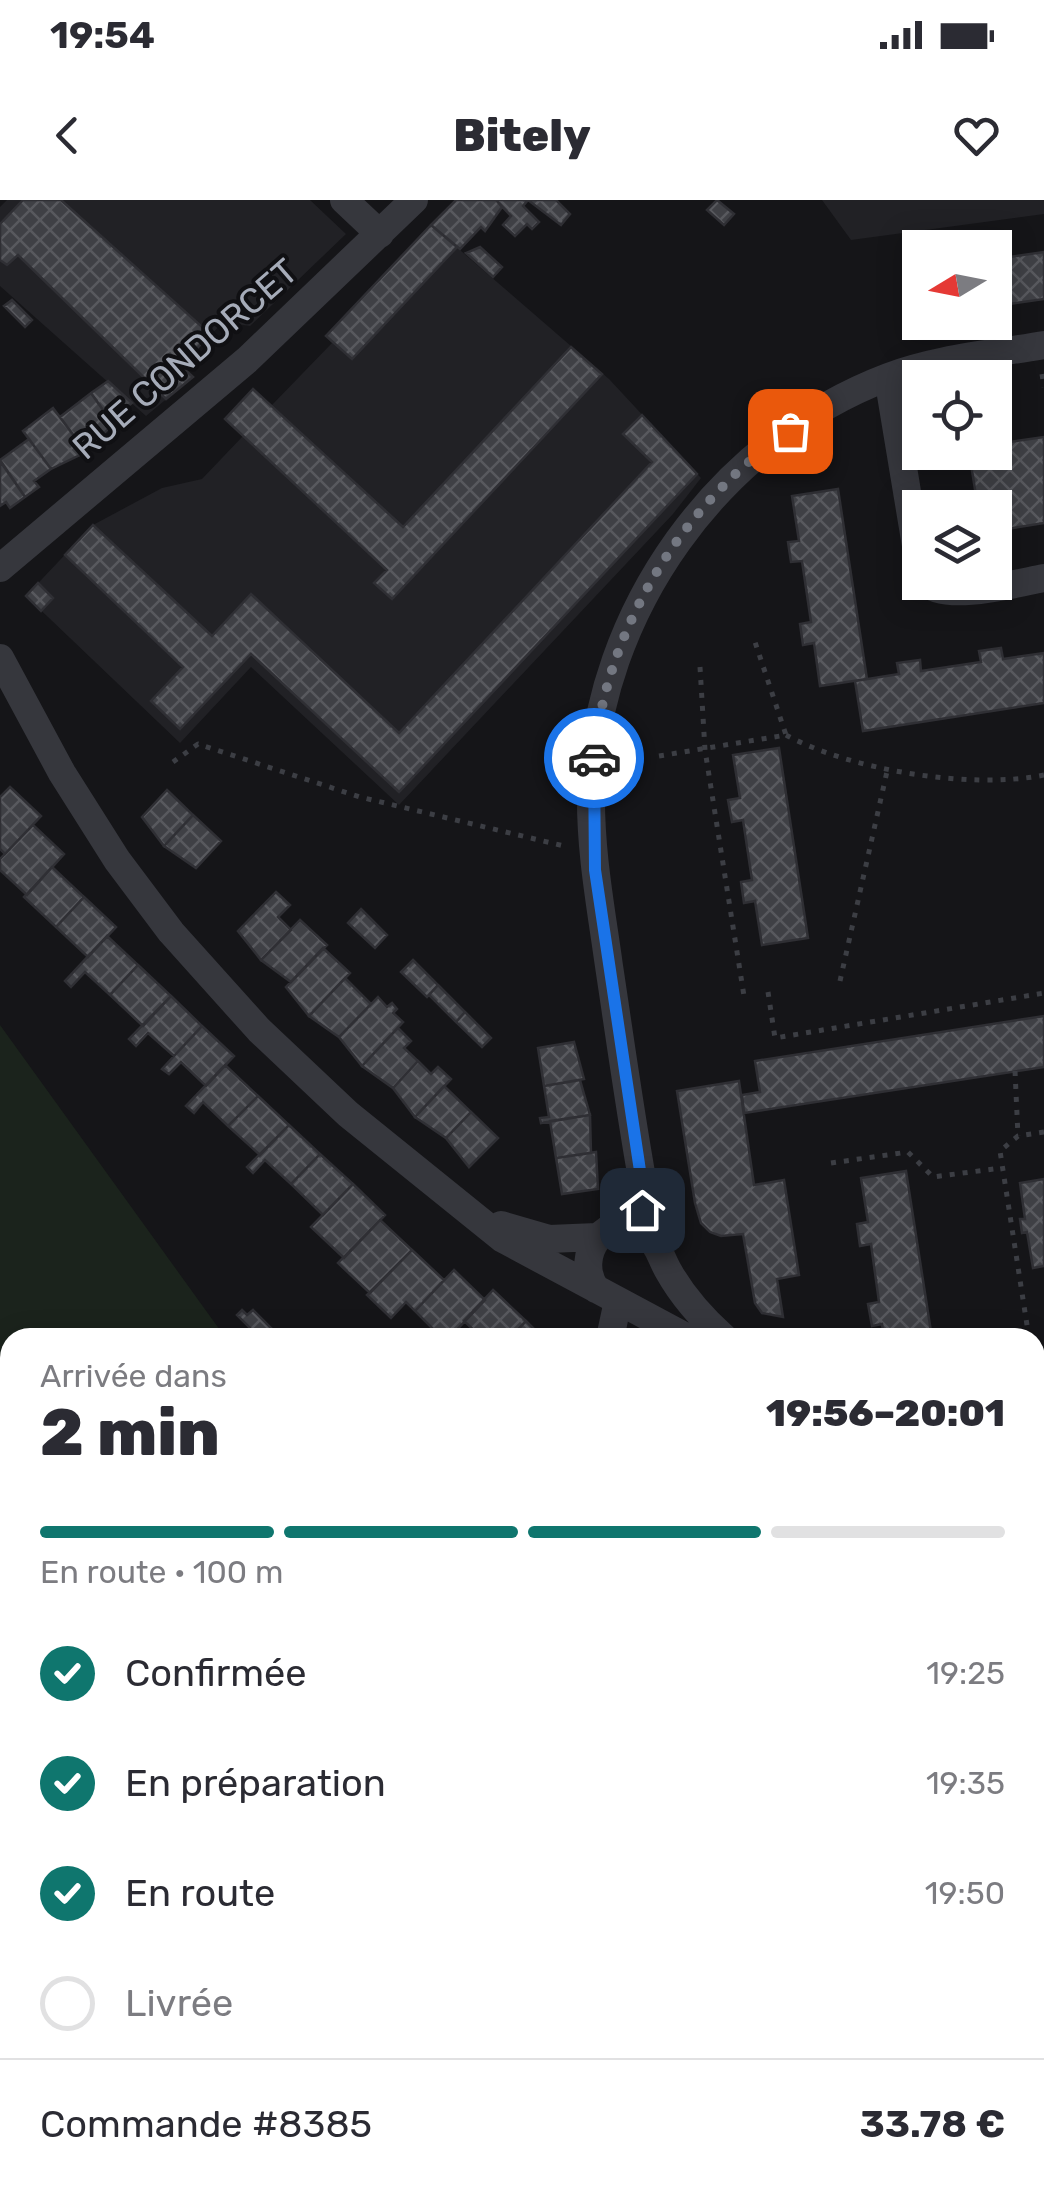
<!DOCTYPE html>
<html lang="fr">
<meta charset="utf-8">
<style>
:root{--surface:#fff;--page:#f7f7f7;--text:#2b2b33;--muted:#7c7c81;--line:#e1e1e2;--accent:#0f766e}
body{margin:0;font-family:Rubik,sans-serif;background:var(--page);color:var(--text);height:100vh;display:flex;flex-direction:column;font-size:38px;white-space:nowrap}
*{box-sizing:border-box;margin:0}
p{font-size:32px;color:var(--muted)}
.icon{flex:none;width:55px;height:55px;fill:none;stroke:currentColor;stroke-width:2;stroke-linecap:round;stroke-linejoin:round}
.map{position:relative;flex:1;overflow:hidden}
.side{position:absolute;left:0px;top:1128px;width:1045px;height:882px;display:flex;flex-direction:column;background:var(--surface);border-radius:30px 30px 0 0;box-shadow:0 5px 25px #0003}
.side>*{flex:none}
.needle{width:65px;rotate:260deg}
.fabs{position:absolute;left:902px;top:30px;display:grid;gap:20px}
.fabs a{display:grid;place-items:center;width:110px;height:110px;border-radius:0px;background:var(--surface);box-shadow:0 5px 25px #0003;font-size:50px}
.pin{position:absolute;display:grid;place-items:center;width:85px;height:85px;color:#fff;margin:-42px;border-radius:20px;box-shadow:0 5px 15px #0006}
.courier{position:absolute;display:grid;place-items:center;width:100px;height:100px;margin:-50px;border:8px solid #1a73e8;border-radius:50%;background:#fff;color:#222;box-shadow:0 2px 12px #0007}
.headline em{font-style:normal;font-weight:800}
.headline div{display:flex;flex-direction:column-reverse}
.headline{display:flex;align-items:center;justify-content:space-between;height:170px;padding:0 40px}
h1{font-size:65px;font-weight:800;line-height:75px}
.bar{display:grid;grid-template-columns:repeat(4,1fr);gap:15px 10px;align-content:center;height:120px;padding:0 40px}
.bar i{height:12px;border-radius:8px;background:var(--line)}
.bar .selected{background:var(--accent)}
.bar p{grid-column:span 4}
.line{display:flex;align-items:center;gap:25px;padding:0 40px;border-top:2px solid var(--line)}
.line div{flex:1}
ol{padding:0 40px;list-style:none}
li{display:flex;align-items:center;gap:30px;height:110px}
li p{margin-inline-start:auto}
li .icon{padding:10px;border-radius:50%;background:var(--accent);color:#fff;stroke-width:4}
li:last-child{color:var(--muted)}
li i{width:55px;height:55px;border:5px solid var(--line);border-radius:50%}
.status{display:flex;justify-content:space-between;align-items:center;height:70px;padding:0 50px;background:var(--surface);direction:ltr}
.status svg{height:28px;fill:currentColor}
header{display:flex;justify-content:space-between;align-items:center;height:130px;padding:0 40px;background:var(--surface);font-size:45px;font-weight:800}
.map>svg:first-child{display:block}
.built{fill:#212125}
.grass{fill:#1b231c}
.building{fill:url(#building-cross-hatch);stroke:#2f2f34;stroke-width:2.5}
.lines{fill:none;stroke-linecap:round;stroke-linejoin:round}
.path{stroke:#3c3e44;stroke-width:5;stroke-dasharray:5 8;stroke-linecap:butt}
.street{stroke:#36373d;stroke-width:28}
.done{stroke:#737781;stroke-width:10;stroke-dasharray:0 18}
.route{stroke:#1a73e8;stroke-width:12}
.labels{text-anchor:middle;stroke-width:8;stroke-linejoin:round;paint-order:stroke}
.street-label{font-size:35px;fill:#a6acb9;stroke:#101013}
</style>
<div class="status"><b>19:54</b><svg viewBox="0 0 49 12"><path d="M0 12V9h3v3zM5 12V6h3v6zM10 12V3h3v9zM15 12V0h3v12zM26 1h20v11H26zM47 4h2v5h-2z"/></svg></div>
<header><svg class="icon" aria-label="back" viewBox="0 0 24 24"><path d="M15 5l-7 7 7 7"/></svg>Bitely<svg class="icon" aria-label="heart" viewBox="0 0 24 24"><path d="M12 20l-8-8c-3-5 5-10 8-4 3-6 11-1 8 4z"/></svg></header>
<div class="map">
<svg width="1044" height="2008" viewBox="0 0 1044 2008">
<defs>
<pattern id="building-cross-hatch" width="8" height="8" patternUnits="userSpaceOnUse" patternTransform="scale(2.5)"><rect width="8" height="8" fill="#3f4045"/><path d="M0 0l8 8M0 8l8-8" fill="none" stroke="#58595e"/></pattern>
</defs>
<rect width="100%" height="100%" fill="#151518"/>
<!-- built -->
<path class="built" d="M 7,0 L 310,0 L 346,34 L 250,126 L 223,122 L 182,166 L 193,177 L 146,216 L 0,86 L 0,7 Z
M 822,0 L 1044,0 L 1044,14 L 851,40 Z
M 431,25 L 609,179 L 701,278 L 673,314 L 399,605 L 251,467 L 180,543 L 26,396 L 93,325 L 162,288 L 202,279 L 243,236 L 225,219 L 253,189 L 272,205 L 332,143 L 326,136 Z
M 1035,1508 L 1044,1513 L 1044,1803 L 1035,1798 Z"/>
<!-- grass -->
<path class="grass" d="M 0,825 L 225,1137 L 10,1138 L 10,2000 L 850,2000 L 854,2008 L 0,2008 Z"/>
<!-- building -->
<path class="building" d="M 23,0 L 61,0 L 210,134 L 181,166 L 193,177 L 166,199 L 18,55 L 7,65 L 0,60 L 0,24 Z
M 456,0 L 496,0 L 502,7 L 485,31 L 481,27 L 460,49 L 431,25 Z
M 496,0 L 528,0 L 523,6 L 539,22 L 532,29 L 527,24 L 515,36 L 503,25 L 511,16 Z
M 556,0 L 570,14 L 561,25 L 528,0 Z
M 717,0 L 734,14 L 724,25 L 707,10 Z
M 431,25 L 457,47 L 352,159 L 326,136 Z
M 480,47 L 502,67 L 493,77 L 466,53 Z
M 1044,52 L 1044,99 L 995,106 L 995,59 Z
M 12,100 L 32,120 L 25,127 L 4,106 Z
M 571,147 L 602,174 L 392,399 L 374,383 L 387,370 L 225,219 L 253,189 L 403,327 Z
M 108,181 L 132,203 L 110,220 L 91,193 Z
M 91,193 L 113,224 L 86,252 L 60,217 Z
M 53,208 L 86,252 L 51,269 L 23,231 Z
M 642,215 L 697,274 L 399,592 L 251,454 L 180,529 L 151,501 L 183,467 L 65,355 L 93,325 L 212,436 L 251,394 L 399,533 L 652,262 L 623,234 Z
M 1044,237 L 1044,323 L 995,331 L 995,308 L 978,308 L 969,252 L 995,252 L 995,244 Z
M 29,239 L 51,269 L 34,281 L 39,287 L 25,297 L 0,260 Z
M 0,261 L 25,297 L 10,308 L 6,302 L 0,306 Z
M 838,289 L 867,479 L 820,486 L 814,443 L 803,445 L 800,424 L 811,422 L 802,361 L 791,362 L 788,342 L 799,341 L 792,296 Z
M 38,383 L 53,398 L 41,411 L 26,396 Z
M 1001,448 L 1003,459 L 1044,453 L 1044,503 L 863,531 L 855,481 L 899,474 L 897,463 L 920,460 L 921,471 L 981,462 L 979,451 Z
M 779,548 L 808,738 L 762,745 L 755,701 L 744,703 L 741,682 L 752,680 L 743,620 L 732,622 L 728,600 L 740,598 L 733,555 Z
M 10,587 L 41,616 L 5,654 L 0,649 L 0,597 Z
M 167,590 L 193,615 L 164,646 L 142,617 Z
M 193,615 L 221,641 L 196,668 L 164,646 Z
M 33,625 L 64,654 L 27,695 L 0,670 L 0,659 Z
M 52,667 L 84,697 L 56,727 L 24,697 Z
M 276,692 L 290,705 L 278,717 L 291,730 L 261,760 L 238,731 Z
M 84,697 L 116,727 L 88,757 L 56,727 Z
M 361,709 L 387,735 L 375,748 L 348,723 Z
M 300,720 L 327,745 L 291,782 L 261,760 Z
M 107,736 L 138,765 L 110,795 L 85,772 L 71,787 L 65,781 Z
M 323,748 L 350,773 L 309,816 L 286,787 Z
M 413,760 L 438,785 L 427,797 L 401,772 Z
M 138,765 L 171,796 L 143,826 L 110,795 Z
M 345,778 L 371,804 L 339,837 L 309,816 Z
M 438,785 L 465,812 L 456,822 L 429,795 Z
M 171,796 L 202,826 L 174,856 L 148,833 L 136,846 L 129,839 Z
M 378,797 L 387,807 L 392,803 L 397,809 L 393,813 L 403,822 L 362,866 L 339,837 Z
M 465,812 L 491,838 L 482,847 L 456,822 Z
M 1044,816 L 1044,867 L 744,913 L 742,895 L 760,892 L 755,861 Z
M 202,826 L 234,856 L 206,886 L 181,862 L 169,874 L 162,869 Z
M 398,828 L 411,841 L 404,848 L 418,861 L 393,888 L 362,866 Z
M 574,842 L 584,879 L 544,886 L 538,848 Z
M 418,861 L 431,874 L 438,867 L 451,879 L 415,917 L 393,888 Z
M 225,865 L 258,896 L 228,926 L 203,902 L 194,913 L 186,906 Z
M 580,880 L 590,915 L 541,923 L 540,918 L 549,917 L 544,886 Z
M 739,881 L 754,985 L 784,980 L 799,1075 L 777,1079 L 783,1117 L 762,1113 L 755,1103 L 743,1034 L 721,1036 L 710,1032 L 701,1023 L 695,1003 L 677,891 Z
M 444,886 L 471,912 L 446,938 L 415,917 Z
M 258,896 L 289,925 L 260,955 L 228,926 Z
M 471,912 L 498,938 L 469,967 L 446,938 Z
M 590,915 L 591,953 L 556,958 L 550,921 Z
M 289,925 L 320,954 L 291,984 L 265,960 L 253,973 L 247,967 Z
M 596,952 L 598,989 L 562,994 L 556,958 Z
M 320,954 L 353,984 L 323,1015 L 291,984 Z
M 906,971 L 932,1138 L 884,1138 L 882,1124 L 872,1126 L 868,1104 L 879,1102 L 871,1044 L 860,1046 L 857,1024 L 868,1022 L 861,978 Z
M 1044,979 L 1044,1066 L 1033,1068 L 1027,1032 L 1022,1033 L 1020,1019 L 1025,1019 L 1020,983 Z
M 353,984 L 385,1015 L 344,1058 L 311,1027 Z
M 380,1020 L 412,1050 L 370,1093 L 338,1063 Z
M 412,1050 L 444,1080 L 415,1111 L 406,1102 L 391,1118 L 367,1095 Z
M 454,1070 L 485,1100 L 449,1138 L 442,1138 L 415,1111 Z
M 493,1090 L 526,1121 L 510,1138 L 482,1138 L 464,1121 Z
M 242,1110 L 247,1115 L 253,1110 L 271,1128 L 260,1138 L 237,1115 Z
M 526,1121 L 543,1138 L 510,1138 Z
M 1044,1180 L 1044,1231 L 1042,1231 L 1035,1181 Z
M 1039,1355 L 1044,1355 L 1044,1397 L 1036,1396 Z
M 1035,1600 L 1044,1603 L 1044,1656 L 1035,1652 Z
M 1038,1854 L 1044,1858 L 1044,1898 L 1035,1894 Z"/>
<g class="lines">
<!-- path -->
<path class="path" d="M 1042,174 L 1044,187
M 700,467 L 705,550 L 744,796
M 786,535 C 850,570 971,590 1044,575
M 659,556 L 786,535 L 753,436
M 173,562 L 198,544 L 360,597 L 564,646
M 840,781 L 888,567
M 768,792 L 775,838 L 1044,793
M 1015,871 L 1018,936
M 831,963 L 908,952 L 933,977 L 1001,968
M 1029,1138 L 1000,951 L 1018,936 L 1044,932
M 1035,1154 L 1044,1153
M 0,1428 L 10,1411
M 0,1803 L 10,1815
M 170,2000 L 177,2008"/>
<!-- street -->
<path class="street" d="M 344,0 L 380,34
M 888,177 L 920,370
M 0,368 L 247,160 L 414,0
M 926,382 C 945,403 1017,383 1044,378
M 0,458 L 62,573 L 117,660 L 171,732 L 259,830 L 348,914 L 503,1039 L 688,1138
M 501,1025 L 549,1039 L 597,1037
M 639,1029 L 643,984 C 630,912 620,839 609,766 C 601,708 590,651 591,592 C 596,412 719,241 888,177 C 937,158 993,154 1044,145
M 596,1089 C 572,1056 608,1006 645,1033 C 658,1042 661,1059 669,1072 C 683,1097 703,1119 724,1138
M 610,1138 L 618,1101
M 1035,1298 L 1044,1302
M 1035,1908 L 1044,1912"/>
</g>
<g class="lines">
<!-- done -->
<path class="done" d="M 594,558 C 605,431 683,301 790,231"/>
<!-- route -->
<path class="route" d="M 594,558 L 595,670 L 642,984 L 642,1010"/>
</g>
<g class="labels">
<!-- street labels -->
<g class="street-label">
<text transform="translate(185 159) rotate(-41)" y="12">RUE CONDORCET</text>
</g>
</g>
</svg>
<div class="fabs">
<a><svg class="needle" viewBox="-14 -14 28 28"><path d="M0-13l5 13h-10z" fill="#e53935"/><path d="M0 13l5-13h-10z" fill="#7c7c81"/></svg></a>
<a><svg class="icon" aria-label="locate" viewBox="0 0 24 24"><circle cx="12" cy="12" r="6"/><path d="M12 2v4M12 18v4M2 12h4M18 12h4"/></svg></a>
<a><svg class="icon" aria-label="layers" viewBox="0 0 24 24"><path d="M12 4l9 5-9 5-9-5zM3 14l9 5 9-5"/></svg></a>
</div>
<div class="pin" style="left:790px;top:231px;background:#ea580c"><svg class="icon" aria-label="bag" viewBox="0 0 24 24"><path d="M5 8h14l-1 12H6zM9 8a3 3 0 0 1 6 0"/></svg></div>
<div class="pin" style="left:642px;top:1010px;background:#1f2937"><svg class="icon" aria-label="home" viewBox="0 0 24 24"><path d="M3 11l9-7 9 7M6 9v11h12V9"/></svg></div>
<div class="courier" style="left:594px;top:558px"><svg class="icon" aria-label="car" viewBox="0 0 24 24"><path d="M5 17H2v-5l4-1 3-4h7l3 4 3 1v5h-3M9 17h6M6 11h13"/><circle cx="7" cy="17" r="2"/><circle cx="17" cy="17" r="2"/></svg></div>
<section class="side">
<div class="headline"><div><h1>2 min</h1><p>Arrivée dans</p></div><em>19:56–20:01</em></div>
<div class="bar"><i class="selected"></i><i class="selected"></i><i class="selected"></i><i></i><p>En route · 100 m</p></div>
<ol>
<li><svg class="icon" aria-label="check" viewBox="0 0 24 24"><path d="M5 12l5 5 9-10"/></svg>Confirmée<p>19:25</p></li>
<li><svg class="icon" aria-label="check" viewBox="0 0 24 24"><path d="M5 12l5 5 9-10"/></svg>En préparation<p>19:35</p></li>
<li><svg class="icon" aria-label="check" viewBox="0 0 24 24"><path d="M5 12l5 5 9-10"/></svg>En route<p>19:50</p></li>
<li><i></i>Livrée</li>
</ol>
<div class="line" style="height:130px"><div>Commande #8385</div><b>33.78 €</b></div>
</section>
</div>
